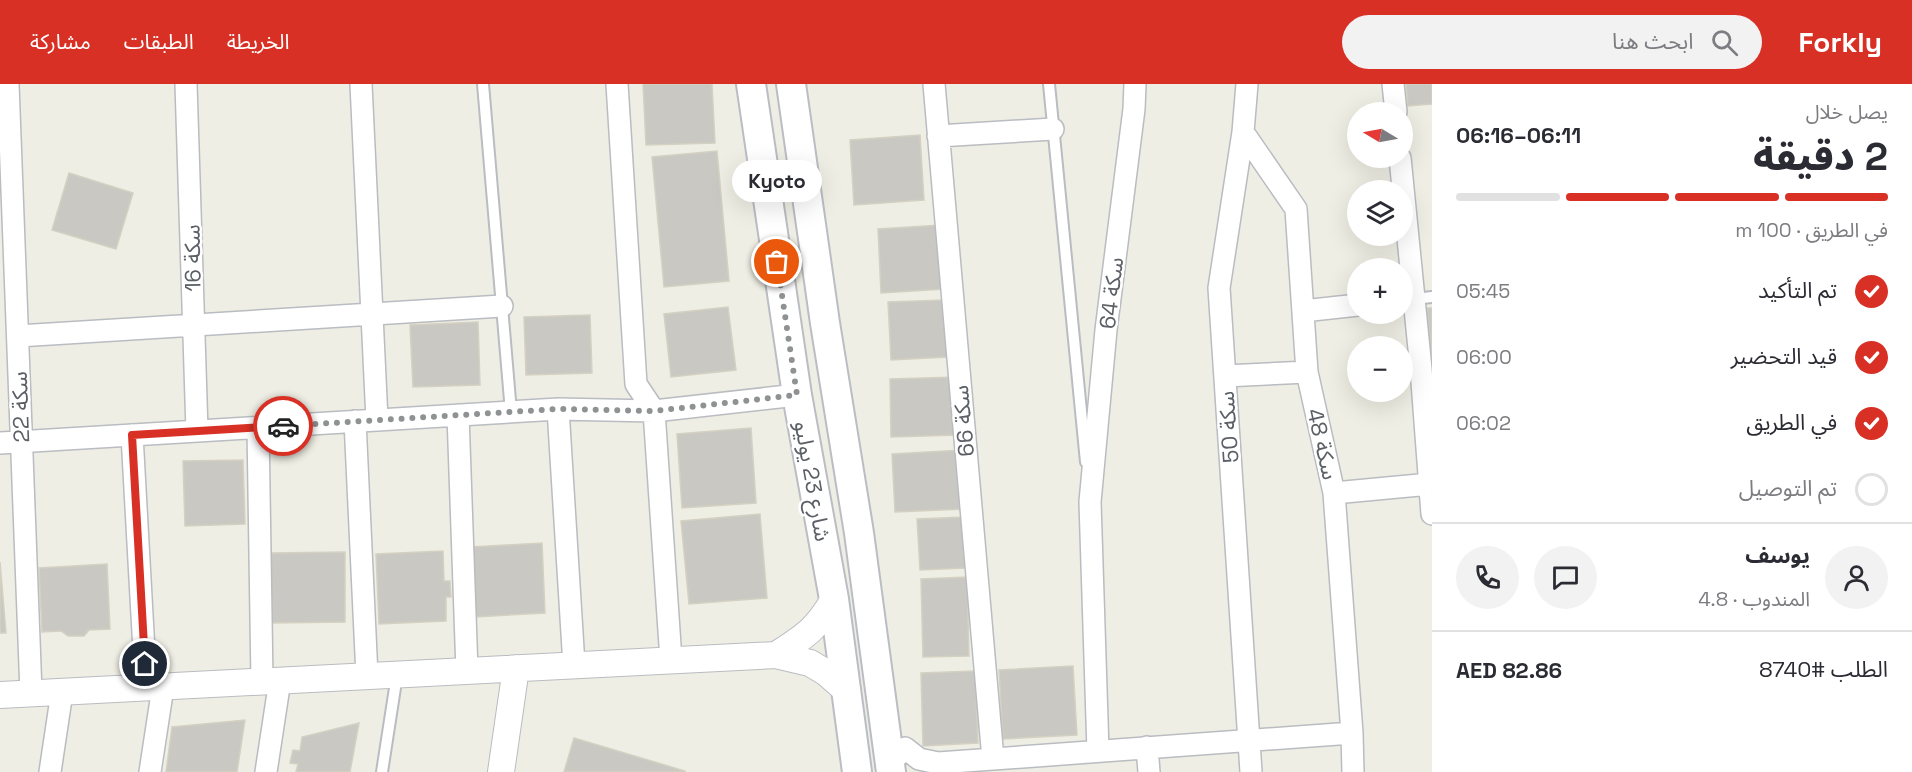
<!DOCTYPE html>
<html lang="ar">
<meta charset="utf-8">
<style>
:root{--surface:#fff;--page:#f2f2f3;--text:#2b2b33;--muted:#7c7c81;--line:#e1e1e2;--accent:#d93025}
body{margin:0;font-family:"Space Grotesk","Noto Sans Arabic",sans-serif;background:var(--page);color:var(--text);direction:rtl;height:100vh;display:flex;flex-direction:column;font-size:22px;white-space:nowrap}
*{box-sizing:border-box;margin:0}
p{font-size:20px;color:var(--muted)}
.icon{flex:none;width:33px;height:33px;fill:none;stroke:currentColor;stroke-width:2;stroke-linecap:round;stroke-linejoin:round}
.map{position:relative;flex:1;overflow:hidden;direction:ltr}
.details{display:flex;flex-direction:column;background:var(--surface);width:480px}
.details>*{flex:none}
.needle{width:39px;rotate:280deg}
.tools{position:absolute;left:1347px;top:18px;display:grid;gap:12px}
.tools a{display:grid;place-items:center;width:66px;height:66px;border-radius:50%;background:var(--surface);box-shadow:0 6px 24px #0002;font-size:30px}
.pin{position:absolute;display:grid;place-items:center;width:51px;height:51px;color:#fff;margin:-26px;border:3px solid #fff;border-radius:50%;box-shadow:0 2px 6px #0007}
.courier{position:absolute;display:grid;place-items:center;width:60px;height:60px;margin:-30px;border:4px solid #d93025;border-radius:50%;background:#fff;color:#222;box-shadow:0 2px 8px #0007}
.bubble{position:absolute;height:42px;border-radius:21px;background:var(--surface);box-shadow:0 6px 24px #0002;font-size:20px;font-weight:800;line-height:42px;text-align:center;direction:rtl}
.headline em{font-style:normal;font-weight:800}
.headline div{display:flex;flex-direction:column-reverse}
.headline{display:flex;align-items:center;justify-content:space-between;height:102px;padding:0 24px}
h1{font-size:39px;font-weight:800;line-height:45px}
.bar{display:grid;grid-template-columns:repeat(4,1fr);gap:9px 6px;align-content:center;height:72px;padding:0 24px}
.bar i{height:8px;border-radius:4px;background:var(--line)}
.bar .current{background:var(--accent)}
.bar p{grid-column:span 4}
.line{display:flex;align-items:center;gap:15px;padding:0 24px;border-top:2px solid var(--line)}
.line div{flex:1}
.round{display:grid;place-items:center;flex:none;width:63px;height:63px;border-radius:32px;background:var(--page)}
ol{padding:0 24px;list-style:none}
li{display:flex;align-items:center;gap:18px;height:66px}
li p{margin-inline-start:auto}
li .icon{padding:6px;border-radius:50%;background:var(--accent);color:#fff;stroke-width:4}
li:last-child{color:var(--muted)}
li i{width:33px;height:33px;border:3px solid var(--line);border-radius:50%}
header{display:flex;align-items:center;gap:36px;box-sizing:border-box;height:84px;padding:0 30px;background:var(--accent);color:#fff}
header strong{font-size:28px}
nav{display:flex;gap:33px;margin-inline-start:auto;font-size:21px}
.search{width:420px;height:54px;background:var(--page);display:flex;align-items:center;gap:15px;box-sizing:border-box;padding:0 21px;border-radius:33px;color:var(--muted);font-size:22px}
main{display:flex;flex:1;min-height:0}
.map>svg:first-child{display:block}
.building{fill:#cac8c2;stroke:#d4d1c2;stroke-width:1.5}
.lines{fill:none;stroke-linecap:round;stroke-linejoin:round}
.service-casing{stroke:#b9bcc1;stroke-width:14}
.minor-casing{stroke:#b9bcc1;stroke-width:24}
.tertiary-casing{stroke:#b9bcc1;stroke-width:28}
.secondary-casing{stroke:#babdc3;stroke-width:32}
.service{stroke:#fff;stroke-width:10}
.minor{stroke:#fff;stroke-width:21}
.tertiary{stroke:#fff;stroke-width:26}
.secondary{stroke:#fff;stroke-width:28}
.done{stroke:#8f9292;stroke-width:6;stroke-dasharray:0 10.8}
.route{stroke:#d93025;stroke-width:8}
.labels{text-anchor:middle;stroke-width:5;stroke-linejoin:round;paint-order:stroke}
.street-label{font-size:22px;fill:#5c6066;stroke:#fff}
</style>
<header>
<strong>Forkly</strong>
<div class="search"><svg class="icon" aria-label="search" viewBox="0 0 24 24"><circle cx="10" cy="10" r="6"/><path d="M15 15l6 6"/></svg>ابحث هنا</div>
<nav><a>الخريطة</a><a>الطبقات</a><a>مشاركة</a></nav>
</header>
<main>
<section class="details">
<div class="headline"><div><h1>2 دقيقة</h1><p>يصل خلال</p></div><em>06:11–06:16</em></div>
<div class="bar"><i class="current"></i><i class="current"></i><i class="current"></i><i></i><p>في الطريق · 100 m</p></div>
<ol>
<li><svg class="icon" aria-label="check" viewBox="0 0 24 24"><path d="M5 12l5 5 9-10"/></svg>تم التأكيد<p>05:45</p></li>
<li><svg class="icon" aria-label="check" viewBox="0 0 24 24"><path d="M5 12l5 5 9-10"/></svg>قيد التحضير<p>06:00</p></li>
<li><svg class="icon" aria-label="check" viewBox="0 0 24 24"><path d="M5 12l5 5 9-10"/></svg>في الطريق<p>06:02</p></li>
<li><i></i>تم التوصيل</li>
</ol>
<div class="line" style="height:108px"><a class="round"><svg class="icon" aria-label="person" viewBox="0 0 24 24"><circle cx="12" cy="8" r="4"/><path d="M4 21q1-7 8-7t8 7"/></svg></a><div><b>يوسف</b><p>المندوب · 4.8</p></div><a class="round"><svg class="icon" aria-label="chat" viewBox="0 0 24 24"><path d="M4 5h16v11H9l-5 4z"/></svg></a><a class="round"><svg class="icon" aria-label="phone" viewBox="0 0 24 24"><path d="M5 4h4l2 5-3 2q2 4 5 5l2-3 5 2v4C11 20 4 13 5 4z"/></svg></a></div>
<div class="line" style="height:78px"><div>الطلب #8740</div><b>AED 82.86</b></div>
</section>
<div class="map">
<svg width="1432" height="688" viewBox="0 0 1432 688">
<rect width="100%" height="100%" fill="#efeee4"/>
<!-- building -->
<path class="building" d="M 643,0 L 712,0 L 715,59 L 646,61 Z
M 1406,0 L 1432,0 L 1432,20 L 1408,22 Z
M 920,51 L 924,116 L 854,121 L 850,56 Z
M 717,67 L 729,197 L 664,203 L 652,73 Z
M 69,89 L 133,109 L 116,165 L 52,146 Z
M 941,141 L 945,205 L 881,209 L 878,145 Z
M 945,216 L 948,273 L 891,276 L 888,218 Z
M 728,223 L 736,286 L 671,293 L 664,230 Z
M 1427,224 L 1432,224 L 1432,288 Z
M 590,231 L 592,289 L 526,291 L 524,233 Z
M 478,238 L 480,301 L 413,303 L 410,241 Z
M 957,293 L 958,351 L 891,353 L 890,295 Z
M 751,344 L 756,419 L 682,424 L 677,350 Z
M 963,366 L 965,425 L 895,428 L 892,370 Z
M 243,376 L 245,440 L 185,442 L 183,377 Z
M 760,430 L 767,514 L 689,520 L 681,437 Z
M 964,433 L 966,484 L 920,486 L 917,435 Z
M 542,459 L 545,529 L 475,533 L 471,463 Z
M 443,467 L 444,497 L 450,497 L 451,513 L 446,513 L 446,537 L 379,540 L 376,470 Z
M 345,468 L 345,538 L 271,539 L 270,469 Z
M 0,478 L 6,549 L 0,549 Z
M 107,480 L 110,545 L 89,546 L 84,552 L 68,552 L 61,547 L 42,548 L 39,484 Z
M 967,493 L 969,572 L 923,573 L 921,495 Z
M 1073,582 L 1077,651 L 1003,655 L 999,586 Z
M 975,587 L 978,659 L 923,662 L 921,589 Z
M 245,636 L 237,688 L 166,688 L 172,643 Z
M 359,639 L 350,688 L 296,688 L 298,680 L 290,679 L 293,666 L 300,667 L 302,653 Z
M 574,654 L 685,687 L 684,688 L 564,688 Z"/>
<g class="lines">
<defs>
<path id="service" d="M 483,0 L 511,328
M 1049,0 L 1086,378
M 1414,215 L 1432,213
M 382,688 L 397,591"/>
<path id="minor" d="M 8,0 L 31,609
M 186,0 L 197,347
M 361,0 L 377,336
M 617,0 L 636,300 L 654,327 L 671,576
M 934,0 L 993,675
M 1247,0 L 1243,48 L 1219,204 L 1251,688
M 1393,0 L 1396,28
M 1243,48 L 1296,125 L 1307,288 L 1334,409 L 1352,649 L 1353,688
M 938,52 L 1053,45
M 1400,74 L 1421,285 L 1432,430
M 1303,227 L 1358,221
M 18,252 L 502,222
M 1225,292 L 1307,288
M 558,325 L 574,581
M 458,331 L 467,587
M 355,337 L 367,592
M 258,343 L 262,597
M 132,351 L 146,603
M 0,359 L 558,325 L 654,327 L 797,311
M 1334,409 L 1430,400
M 1147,663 L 1149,688
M 1098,667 L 1090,418 L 1106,246 L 1134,25 L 1135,0
M 890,679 L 905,664 L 919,675 L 938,679 L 1352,649
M 50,688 L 62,608
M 150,688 L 163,603
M 266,688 L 280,596"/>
<path id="tertiary" d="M 776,571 C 805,552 816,546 834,515
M 0,611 L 776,571 L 810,579 L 825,588 L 847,607
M 501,688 L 516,584"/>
<path id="secondary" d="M 751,0 L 797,311 L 834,515 L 857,688
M 791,0 L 825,239 L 859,449 L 891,688"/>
</defs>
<!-- service casing -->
<use href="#service" class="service-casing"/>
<!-- minor casing -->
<use href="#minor" class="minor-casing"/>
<!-- tertiary casing -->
<use href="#tertiary" class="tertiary-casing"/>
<!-- secondary casing -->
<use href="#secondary" class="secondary-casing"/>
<!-- service -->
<use href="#service" class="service"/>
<!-- minor -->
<use href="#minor" class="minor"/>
<!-- tertiary -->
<use href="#tertiary" class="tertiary"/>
<!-- secondary -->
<use href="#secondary" class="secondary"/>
</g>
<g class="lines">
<!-- done -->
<path class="done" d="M 283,342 L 558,325 L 654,327 L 797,311 L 777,178"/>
<!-- route -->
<path class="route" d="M 145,580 L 132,351 L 283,342"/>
</g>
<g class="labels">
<!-- street labels -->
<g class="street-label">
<text transform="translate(192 174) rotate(-91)" y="8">سكة 16</text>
<text transform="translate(1111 209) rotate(-83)" y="8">سكة 64</text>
<text transform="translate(20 323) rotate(-92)" y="8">سكة 22</text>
<text transform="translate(963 337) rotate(-95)" y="8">سكة 66</text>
<text transform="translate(1228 343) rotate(-94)" y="8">سكة 50</text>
<text transform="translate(1323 360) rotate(77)" y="8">سكة 48</text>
<text transform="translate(813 397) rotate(80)" y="8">شارع 23 يوليو</text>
</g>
</g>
</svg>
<div class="tools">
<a><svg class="needle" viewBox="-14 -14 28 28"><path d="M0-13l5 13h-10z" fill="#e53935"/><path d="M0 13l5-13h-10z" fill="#7c7c81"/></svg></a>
<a><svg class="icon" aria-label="layers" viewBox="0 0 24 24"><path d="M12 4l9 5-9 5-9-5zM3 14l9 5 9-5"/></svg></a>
<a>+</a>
<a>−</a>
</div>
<div class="pin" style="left:777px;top:178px;background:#ea580c"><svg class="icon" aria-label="bag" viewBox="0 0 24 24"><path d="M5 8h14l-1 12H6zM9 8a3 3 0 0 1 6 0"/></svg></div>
<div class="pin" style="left:145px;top:580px;background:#1f2937"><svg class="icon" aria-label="home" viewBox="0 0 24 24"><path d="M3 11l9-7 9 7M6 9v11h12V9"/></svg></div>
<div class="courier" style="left:283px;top:342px"><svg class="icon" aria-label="car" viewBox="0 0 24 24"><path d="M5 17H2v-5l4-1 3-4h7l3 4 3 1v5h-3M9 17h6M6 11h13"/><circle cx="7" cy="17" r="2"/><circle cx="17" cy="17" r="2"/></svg></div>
<div class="bubble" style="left:732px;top:76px;width:90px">Kyoto</div>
</div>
</main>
